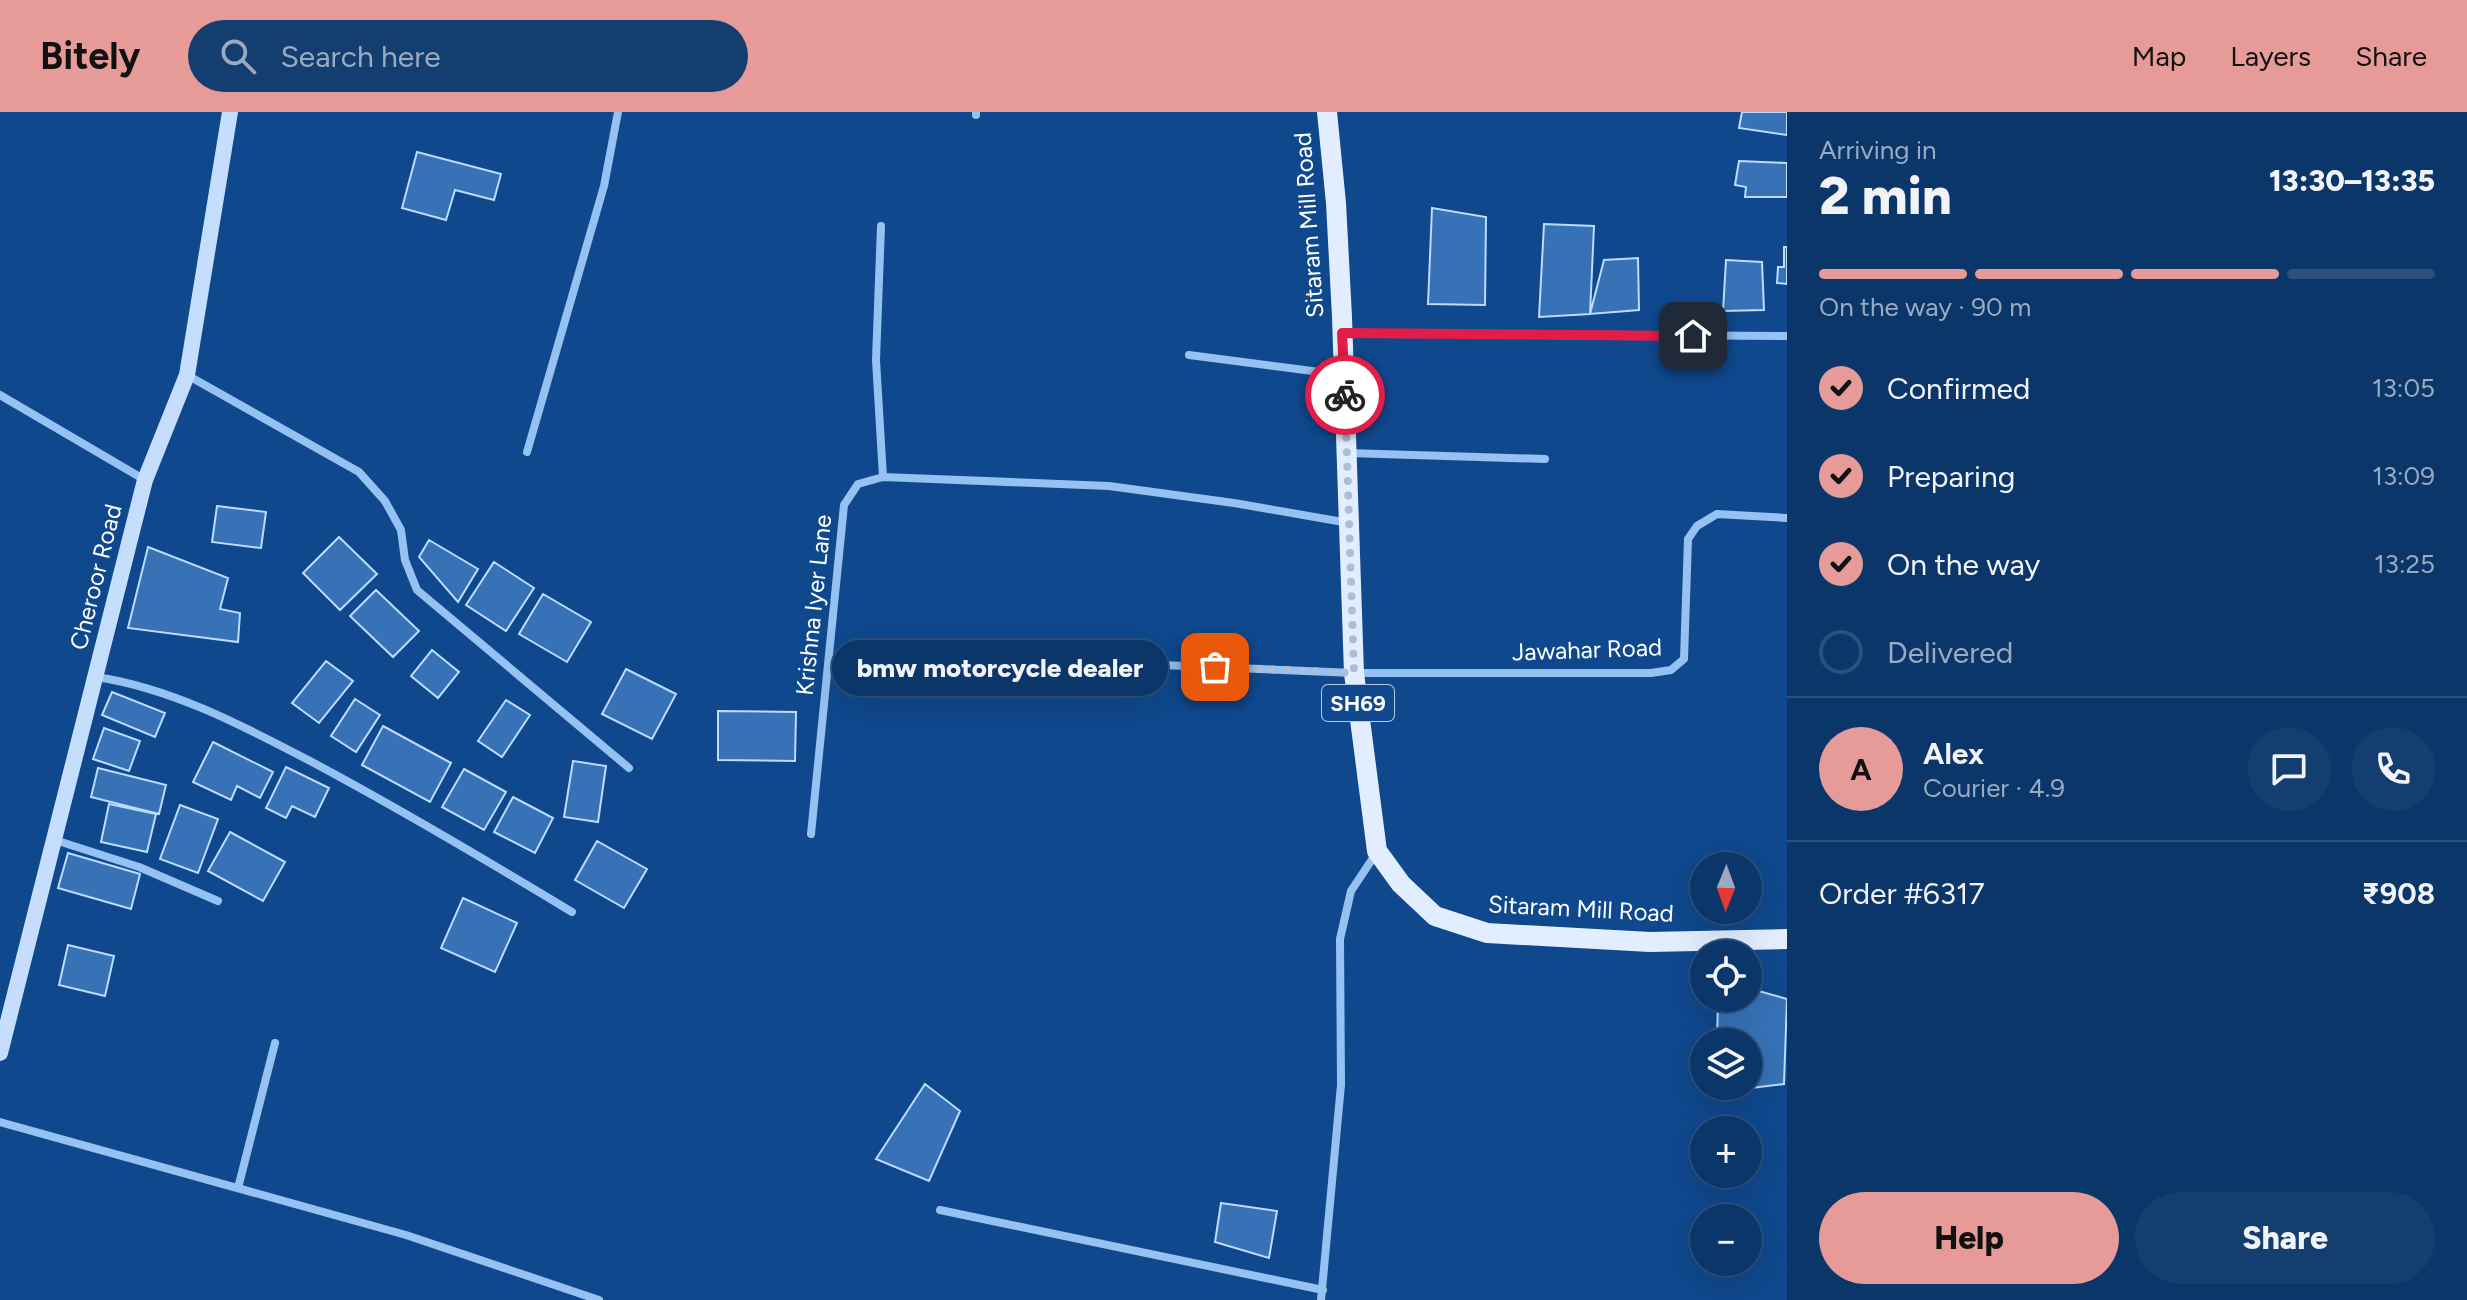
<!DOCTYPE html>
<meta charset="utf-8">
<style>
:root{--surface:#0b366a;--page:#143e70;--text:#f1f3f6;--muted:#9aabc1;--line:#2b507e;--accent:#e69b98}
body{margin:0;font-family:Figtree,sans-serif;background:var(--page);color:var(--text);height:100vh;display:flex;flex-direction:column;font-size:30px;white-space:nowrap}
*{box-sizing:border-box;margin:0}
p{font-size:26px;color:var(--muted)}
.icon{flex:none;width:44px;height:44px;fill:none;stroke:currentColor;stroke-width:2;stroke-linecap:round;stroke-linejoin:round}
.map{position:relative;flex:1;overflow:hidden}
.drawer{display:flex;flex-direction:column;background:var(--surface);width:680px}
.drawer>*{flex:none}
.needle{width:52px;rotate:181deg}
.tools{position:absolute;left:1690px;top:740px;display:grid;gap:16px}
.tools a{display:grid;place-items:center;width:72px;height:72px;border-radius:50%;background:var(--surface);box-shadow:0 8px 32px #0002,0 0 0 2px var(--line);font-size:40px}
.pin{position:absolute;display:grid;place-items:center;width:68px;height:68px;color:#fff;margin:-34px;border-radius:16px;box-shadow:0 4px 12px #0006}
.courier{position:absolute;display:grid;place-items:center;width:80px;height:80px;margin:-40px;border:6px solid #e11d48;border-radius:50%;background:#fff;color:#222;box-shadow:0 2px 10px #0007}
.bubble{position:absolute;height:56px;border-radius:28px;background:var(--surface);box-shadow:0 8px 32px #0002,0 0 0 2px var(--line);font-size:26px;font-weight:800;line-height:56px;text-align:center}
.overview em{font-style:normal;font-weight:800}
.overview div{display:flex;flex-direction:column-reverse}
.overview{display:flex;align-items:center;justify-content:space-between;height:136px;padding:0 32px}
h1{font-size:52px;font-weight:800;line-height:60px}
.bar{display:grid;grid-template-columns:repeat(4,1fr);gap:12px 8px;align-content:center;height:96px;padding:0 32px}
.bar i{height:10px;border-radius:6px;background:var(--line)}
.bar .active{background:var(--accent)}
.bar p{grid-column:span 4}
.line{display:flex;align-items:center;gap:20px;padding:0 32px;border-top:2px solid var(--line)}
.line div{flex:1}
.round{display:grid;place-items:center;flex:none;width:84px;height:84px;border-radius:42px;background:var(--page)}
ol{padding:0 32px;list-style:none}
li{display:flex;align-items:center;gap:24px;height:88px}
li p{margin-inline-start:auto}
li .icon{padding:8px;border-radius:50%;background:var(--accent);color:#111;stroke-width:4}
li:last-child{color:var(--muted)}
li i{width:44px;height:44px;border:4px solid var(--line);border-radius:50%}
.cta{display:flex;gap:16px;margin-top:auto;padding:16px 32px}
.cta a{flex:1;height:92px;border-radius:48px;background:var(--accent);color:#111;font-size:32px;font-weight:800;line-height:92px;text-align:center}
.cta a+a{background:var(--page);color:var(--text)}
header{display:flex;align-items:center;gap:48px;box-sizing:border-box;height:112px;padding:0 40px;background:var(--accent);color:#111}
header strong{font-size:38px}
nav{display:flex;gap:44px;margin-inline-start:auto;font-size:28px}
.search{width:560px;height:72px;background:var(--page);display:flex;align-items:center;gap:20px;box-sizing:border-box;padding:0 28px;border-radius:44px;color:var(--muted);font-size:30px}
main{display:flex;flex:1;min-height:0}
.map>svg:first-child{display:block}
.building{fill:#3772b7;stroke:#bddbfe;stroke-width:2}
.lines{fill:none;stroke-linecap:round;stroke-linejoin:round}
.street{stroke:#96c1f3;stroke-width:8}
.secondary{stroke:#c5defd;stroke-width:16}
.primary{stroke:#e2eeff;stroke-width:20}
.done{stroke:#abbfd7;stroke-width:8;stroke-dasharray:0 14.4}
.route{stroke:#e11d48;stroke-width:10}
.labels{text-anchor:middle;stroke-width:6;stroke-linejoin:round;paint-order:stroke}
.shield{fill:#0f488d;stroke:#b7c8dd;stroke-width:2}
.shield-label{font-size:22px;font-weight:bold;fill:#fff}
.street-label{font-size:24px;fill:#fff;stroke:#0f488d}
</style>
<header>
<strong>Bitely</strong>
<div class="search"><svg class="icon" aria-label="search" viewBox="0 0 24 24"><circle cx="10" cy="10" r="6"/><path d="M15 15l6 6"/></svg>Search here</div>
<nav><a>Map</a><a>Layers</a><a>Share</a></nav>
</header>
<main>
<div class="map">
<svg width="1787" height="1188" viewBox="0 0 1787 1188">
<rect width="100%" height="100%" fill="#0f488d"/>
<!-- building -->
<path class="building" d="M 1742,0 L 1787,0 L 1787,23 L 1739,16 Z
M 417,40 L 501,62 L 494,88 L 455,78 L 446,108 L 402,96 Z
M 1739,49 L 1787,51 L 1787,85 L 1745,85 L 1746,75 L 1735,73 Z
M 1432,96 L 1486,105 L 1485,193 L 1428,192 Z
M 1544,112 L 1594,114 L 1590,202 L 1539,205 Z
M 1784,135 L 1787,135 L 1787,172 L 1777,171 L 1778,155 L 1784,155 Z
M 1638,146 L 1639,198 L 1590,202 L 1604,148 Z
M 1726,148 L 1762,150 L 1764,198 L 1723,199 Z
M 217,394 L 266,400 L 261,436 L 212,430 Z
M 339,425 L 377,462 L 340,498 L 303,461 Z
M 429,428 L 478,457 L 458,490 L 419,445 Z
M 148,435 L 228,466 L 220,497 L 240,501 L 238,530 L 128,516 Z
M 494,450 L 534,476 L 506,519 L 466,493 Z
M 376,478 L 419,519 L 393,545 L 350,504 Z
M 543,482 L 591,510 L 567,550 L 519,522 Z
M 432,538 L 459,560 L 438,586 L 411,564 Z
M 326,549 L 353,569 L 319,611 L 292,591 Z
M 626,557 L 676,582 L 652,627 L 602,602 Z
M 112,580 L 165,601 L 155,625 L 102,603 Z
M 355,587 L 380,603 L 356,640 L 331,624 Z
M 506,588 L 530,603 L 502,645 L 478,629 Z
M 718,599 L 796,600 L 795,649 L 718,648 Z
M 383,614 L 451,651 L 430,690 L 362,653 Z
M 104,616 L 140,629 L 129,659 L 93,647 Z
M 213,630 L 273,660 L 260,686 L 237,674 L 231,688 L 193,670 Z
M 573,649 L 606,654 L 598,710 L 564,705 Z
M 286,655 L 329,676 L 315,705 L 292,694 L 286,706 L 266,696 Z
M 98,656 L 166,673 L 159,702 L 91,685 Z
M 464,657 L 506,680 L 484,718 L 442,695 Z
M 513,685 L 553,706 L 535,741 L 494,720 Z
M 109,692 L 156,702 L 147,740 L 101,730 Z
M 180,693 L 218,707 L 198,761 L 160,747 Z
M 230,720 L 285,750 L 263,789 L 208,759 Z
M 597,729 L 647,757 L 624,796 L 575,768 Z
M 68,741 L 140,762 L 131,797 L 58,776 Z
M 463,786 L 517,811 L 495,860 L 441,836 Z
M 68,833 L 114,844 L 105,884 L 59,873 Z
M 1748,876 L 1787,887 L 1784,972 L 1717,980 L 1717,974 L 1748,974 L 1748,930 L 1717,930 L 1718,886 L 1748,886 Z
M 925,972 L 960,999 L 929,1069 L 876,1047 Z
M 1221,1091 L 1277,1099 L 1269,1146 L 1215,1130 Z"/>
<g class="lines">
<!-- street -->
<path class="street" d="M 976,3 L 976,0
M 881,114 L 876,248 L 883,365
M 1343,221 L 1787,224
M 1189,243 L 1343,263
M 187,263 L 359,360 L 385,389 L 401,418 L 405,448 L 417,478 L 629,656
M 0,283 L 145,368
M 527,340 L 604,74 L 618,0
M 1348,341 L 1545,347
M 1137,537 L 1143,549 L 1161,553 L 1354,561 L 1651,561 L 1671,558 L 1684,547 L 1688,427 L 1697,414 L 1717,402 L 1787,406
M 96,565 C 172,576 245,615 312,650 C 400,697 486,748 572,800
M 811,722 L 844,393 L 858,372 L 883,365 L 1109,374 L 1234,391 L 1349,411
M 55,728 L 139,755 L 218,789
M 0,1010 L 406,1123 L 599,1188
M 238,1076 L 275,931
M 940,1098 L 1323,1178
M 1321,1188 L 1341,973 L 1340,827 L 1351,779 L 1377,740"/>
<!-- secondary -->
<path class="secondary" d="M 0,941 L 145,368 L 187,263 L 230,0"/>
<!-- primary -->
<path class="primary" d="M 1327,0 L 1336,91 L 1342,205 L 1354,561 L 1377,739 L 1401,772 L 1435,804 L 1487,821 L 1650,830 L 1787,827"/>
</g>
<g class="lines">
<!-- done -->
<path class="done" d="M 1215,555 L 1354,561 L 1345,283"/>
<!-- route -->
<path class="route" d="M 1345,283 L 1342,221 L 1693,224"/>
</g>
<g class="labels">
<!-- shield labels -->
<rect class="shield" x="1322" y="573" width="72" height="36" rx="6"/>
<g class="shield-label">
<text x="1358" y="599">SH69</text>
</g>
<!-- street labels -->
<g class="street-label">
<text transform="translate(1309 113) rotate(-94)" y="8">Sitaram Mill Road</text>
<text transform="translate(96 465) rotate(-76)" y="8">Cheroor Road</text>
<text transform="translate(814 493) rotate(-84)" y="8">Krishna Iyer Lane</text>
<text transform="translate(1587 538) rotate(-2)" y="8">Jawahar Road</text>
<text transform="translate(1581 797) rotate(3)" y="8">Sitaram Mill Road</text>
</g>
</g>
</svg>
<div class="tools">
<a><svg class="needle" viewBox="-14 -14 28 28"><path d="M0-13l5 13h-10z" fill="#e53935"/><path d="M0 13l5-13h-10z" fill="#9aabc1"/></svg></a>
<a><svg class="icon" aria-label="locate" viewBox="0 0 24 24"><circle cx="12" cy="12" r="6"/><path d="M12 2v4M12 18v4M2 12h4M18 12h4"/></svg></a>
<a><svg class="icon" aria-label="layers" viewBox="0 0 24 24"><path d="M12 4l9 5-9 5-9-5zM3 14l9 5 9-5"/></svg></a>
<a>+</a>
<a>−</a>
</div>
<div class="pin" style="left:1215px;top:555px;background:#ea580c"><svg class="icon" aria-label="bag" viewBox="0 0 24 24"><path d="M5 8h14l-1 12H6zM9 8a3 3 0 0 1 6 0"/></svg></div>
<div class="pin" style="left:1693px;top:224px;background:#1f2937"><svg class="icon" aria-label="home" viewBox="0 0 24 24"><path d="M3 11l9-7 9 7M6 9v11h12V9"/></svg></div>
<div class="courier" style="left:1345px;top:283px"><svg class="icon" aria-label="bike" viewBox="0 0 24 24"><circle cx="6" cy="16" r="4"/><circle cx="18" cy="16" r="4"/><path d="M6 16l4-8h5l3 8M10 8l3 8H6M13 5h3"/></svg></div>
<div class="bubble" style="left:832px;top:528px;width:336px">bmw motorcycle dealer</div>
</div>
<section class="drawer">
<div class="overview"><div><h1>2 min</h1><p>Arriving in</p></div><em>13:30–13:35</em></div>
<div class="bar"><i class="active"></i><i class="active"></i><i class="active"></i><i></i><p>On the way · 90 m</p></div>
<ol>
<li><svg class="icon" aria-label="check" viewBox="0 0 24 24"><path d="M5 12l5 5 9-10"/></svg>Confirmed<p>13:05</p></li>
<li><svg class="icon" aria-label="check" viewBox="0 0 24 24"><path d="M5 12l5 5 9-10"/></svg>Preparing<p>13:09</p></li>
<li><svg class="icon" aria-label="check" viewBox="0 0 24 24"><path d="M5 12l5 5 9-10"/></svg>On the way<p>13:25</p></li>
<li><i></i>Delivered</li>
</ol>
<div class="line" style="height:144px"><b class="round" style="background:var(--accent);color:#111">A</b><div><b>Alex</b><p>Courier · 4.9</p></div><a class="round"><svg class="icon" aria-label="chat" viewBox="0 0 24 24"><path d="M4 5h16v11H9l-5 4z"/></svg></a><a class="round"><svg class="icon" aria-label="phone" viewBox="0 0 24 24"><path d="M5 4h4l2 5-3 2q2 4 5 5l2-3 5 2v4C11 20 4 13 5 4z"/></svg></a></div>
<div class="line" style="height:104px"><div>Order #6317</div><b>₹908</b></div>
<div class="cta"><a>Help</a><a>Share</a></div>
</section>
</main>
